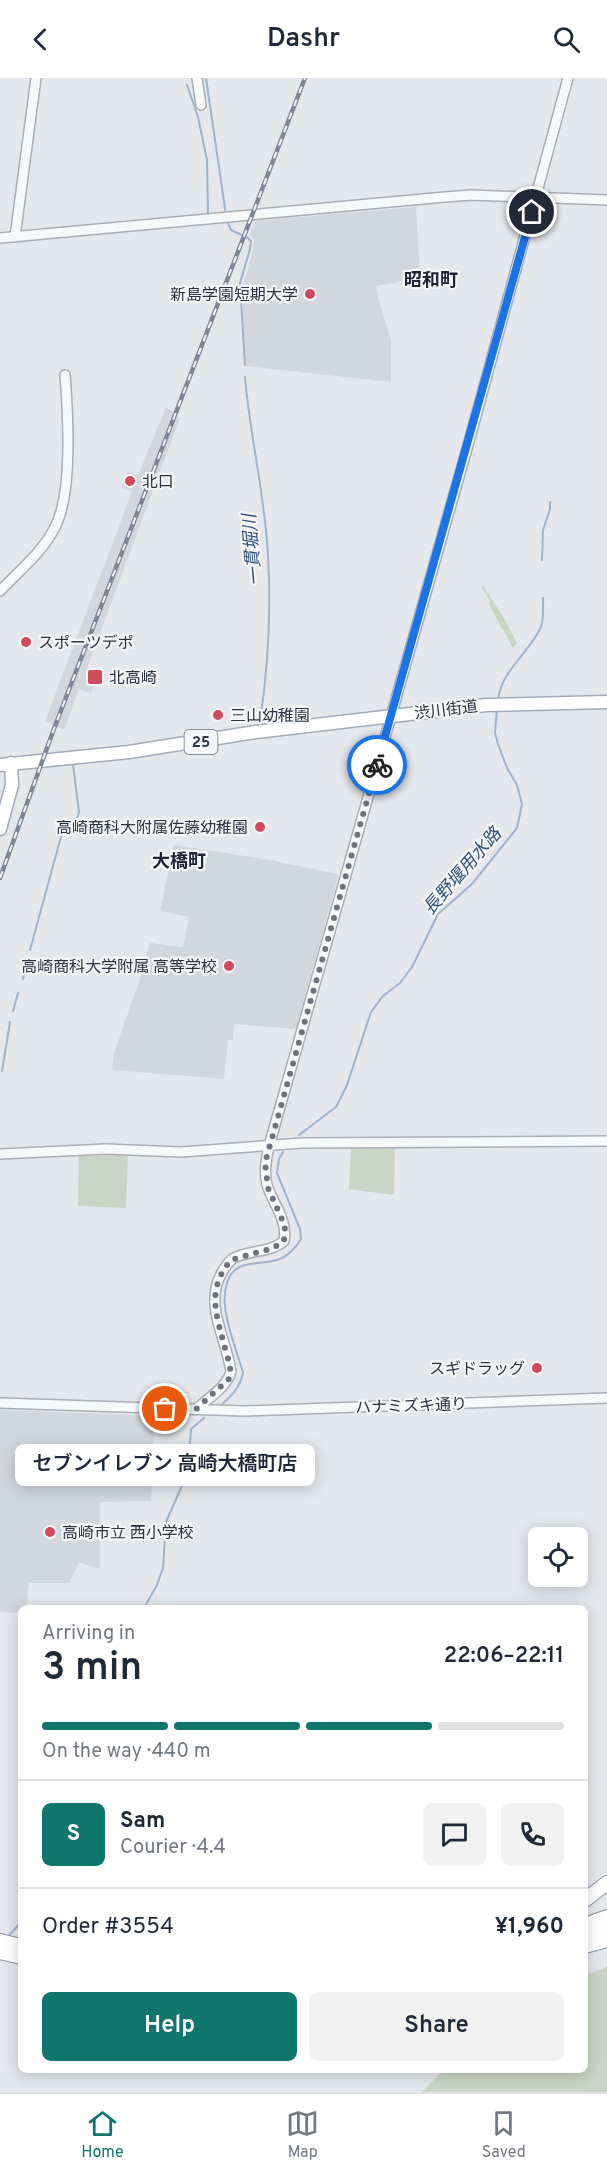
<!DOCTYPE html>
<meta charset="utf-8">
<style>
:root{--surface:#fff;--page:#f2f2f3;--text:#1f2937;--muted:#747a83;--line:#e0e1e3;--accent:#0f766e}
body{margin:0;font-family:Overpass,"Noto Sans JP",sans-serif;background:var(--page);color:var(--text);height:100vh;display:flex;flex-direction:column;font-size:22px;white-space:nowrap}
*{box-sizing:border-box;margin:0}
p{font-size:20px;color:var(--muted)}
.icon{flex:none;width:33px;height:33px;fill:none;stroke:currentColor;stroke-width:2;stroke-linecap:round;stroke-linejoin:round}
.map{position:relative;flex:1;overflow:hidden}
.details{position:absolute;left:18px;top:1527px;width:570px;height:468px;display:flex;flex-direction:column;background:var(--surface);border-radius:9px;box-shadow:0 3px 15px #0003}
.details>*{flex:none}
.fabs{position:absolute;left:528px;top:1449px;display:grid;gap:12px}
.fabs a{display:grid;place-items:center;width:60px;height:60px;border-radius:9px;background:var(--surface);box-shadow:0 3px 15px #0003;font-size:30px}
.pin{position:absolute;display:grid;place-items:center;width:51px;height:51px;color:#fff;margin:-26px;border:3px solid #fff;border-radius:50%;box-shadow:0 2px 6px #0007}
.courier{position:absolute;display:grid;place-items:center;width:60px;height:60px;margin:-30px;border:4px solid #1a73e8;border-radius:50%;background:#fff;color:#222;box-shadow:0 2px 8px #0007}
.bubble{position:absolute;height:42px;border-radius:9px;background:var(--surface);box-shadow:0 3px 15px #0003;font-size:20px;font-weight:600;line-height:42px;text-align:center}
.head em{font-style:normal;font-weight:600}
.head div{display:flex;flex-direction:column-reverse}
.head{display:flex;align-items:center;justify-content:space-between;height:102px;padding:0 24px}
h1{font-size:39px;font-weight:600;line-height:45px}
.bar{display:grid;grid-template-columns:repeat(4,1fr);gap:9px 6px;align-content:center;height:72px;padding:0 24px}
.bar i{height:8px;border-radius:4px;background:var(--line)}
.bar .selected{background:var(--accent)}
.bar p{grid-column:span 4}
.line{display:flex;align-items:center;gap:15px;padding:0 24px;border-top:2px solid var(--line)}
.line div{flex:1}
.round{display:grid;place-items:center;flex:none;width:63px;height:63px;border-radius:9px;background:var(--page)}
.button{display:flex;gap:12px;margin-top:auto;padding:12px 24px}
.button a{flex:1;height:69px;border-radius:9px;background:var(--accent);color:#fff;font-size:24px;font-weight:600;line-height:69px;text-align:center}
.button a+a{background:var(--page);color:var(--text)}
header{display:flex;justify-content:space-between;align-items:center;height:78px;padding:0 24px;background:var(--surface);font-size:27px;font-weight:600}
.menu{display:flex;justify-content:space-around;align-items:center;height:84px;border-top:2px solid var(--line);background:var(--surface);font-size:16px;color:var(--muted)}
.menu a{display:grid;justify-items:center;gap:3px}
.menu .selected{color:var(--accent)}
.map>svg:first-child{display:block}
.built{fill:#d2d6de}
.green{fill:#c9d6c5}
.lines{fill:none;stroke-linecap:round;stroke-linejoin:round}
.stream{stroke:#9fb4cc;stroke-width:2}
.minor-casing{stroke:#a9aeb7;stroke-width:12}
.major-casing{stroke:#a3abb8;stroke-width:15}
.highway-casing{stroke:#8b94a3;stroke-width:16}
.minor{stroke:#f7f8fa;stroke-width:9}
.major{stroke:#fff;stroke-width:12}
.highway{stroke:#fff;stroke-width:14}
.rail-casing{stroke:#7d8696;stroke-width:4.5}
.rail{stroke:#f4f6f9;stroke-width:2;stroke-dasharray:7;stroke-linecap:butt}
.done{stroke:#6c737f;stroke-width:6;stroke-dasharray:0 10.8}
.route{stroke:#1a73e8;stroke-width:8}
.poi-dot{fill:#d1495b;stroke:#f4f6f9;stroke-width:2}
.labels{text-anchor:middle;stroke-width:4.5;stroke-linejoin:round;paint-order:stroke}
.shield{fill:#f4f6f9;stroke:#676e7b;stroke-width:1.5}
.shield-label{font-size:15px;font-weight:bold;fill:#2b3445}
.poi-label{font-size:16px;fill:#2b3445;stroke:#f4f6f9;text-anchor:start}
.street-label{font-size:16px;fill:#2b3445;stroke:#f4f6f9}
.neighbourhood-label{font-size:18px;font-weight:bold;fill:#1d2536;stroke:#f4f6f9}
.water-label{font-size:18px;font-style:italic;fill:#34527a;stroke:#f4f6f9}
</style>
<header><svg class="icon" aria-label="back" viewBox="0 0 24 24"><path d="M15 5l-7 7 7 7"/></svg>Dashr<svg class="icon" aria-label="search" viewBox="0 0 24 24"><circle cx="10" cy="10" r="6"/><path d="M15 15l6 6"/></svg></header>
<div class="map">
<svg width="607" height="2014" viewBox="0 0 607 2014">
<rect width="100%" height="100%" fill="#e4e7ec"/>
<!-- built -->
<path class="built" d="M 416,129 L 420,200 L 376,208 L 380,227 L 391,262 L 391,304 L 246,288 L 242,212 L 253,172 L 254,163 L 250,157 L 256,143 Z
M 166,329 L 180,340 L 87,590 L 99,596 L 91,615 L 79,611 L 64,652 L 45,643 L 132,414 L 121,409 L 127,394 L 138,397 Z
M 174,767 L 270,782 L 337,796 L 338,799 L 296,951 L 234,946 L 233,962 L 228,962 L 224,1001 L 112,992 L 114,975 L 142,895 L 150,865 L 183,869 L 189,839 L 160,833 Z
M 0,1332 L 155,1338 L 151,1423 L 100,1424 L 100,1491 L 79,1484 L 69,1505 L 29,1505 L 26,1530 L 21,1530 L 21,1535 L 0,1534 Z"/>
<!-- green -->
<path class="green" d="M 483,508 L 504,540 L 517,565 L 513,570 L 489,527 L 490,523 L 481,509 Z
M 351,1070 L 395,1070 L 394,1117 L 349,1111 Z
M 128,1077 L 126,1130 L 78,1128 L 79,1078 Z
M 607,1889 L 607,2014 L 422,2014 L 444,1992 L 585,1992 L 585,1897 Z"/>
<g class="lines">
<!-- stream -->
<path class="stream" d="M 206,0 L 226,137
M 187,7 L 198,39 L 207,82 L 208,135
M 227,143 L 231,152 L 248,160 L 251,163 L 250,171 L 240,205 L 245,287
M 245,299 C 250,359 265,417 268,477 C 271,530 268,591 260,643
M 542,482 L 543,452 L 550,431 L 550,424
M 498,621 C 502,592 529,575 541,549 C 544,540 543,529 543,520
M 30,872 L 62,755 L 76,743 L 79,734 L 73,687
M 23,901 L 27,886
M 13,933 L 18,915
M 2,993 L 10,944
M 299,1057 L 336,1029 L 347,1007 L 371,934 L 383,918 L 400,905 L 412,889 L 438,836 L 472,806 L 517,750 L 522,726 L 517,707 L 507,690 L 498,666 L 495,655 L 497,630
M 223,1325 C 234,1316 240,1308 243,1295 C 237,1273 227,1250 225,1228 C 224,1221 225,1212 227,1205 C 235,1180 257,1188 277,1182 C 287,1179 296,1170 301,1161 L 300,1151 L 277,1095 L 279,1081 L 283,1074
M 144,1530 L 157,1507 L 163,1490 L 166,1444 L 188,1394 L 191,1351 L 204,1340
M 7,1860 L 21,1844"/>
<defs>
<path id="minor" d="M 197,0 L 201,27
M 15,159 L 36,0
M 0,160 L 445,119 L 471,117 L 607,122
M 0,513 C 20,492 44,473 56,447 C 73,412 68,335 65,297
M 0,1076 L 106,1071 L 181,1074 L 302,1065 L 607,1063
M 0,1325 L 245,1333 L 607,1320
M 195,1332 C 207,1321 226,1310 231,1294 C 227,1261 204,1229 221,1196 C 224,1190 228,1185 232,1181 C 248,1171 269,1176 284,1163 C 288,1142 273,1126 267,1107 C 264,1094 266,1082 269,1068 L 470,360 L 568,0"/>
<path id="major" d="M 0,687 L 129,674 L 256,654 L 486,627 L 607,624
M 0,751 L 12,707 L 11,685"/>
<path id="highway" d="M 585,1822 L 607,1805
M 585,1847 L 607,1839
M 585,1857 L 607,1849
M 0,1863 L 21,1868
M 585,1868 L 607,1862
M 0,1874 L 21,1879"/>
</defs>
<!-- minor casing -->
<use href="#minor" class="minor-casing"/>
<!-- major casing -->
<use href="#major" class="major-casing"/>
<!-- highway casing -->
<use href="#highway" class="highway-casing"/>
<!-- minor -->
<use href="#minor" class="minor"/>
<!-- major -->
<use href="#major" class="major"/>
<!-- highway -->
<use href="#highway" class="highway"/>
<defs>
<path id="rail" d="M 0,800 L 55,648 L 305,0"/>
</defs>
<!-- rail casing -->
<use href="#rail" class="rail-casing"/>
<!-- rail -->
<use href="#rail" class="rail"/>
</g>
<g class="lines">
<!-- done -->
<path class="done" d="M 165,1331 L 195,1332 L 229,1301 C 232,1291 229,1284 226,1274 C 217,1238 205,1213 231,1182 L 273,1170 L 284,1163 L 285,1148 L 268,1110 L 265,1085 L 377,687"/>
<!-- route -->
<path class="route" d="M 377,687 L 532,134"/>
</g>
<!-- markers -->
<g class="poi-dot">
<circle cx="310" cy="216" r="6"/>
<circle cx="130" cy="403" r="6"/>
<circle cx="26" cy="564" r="6"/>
<rect x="87" y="591" width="16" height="16" rx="3"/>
<circle cx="218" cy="637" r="6"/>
<circle cx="260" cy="749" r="6"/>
<circle cx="229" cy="888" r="6"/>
<circle cx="537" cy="1290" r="6"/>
<circle cx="50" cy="1454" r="6"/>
</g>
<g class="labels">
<!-- shield labels -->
<rect class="shield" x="184.5" y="652" width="33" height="24" rx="4.5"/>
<g class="shield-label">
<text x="201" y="669">25</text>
</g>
<!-- poi labels -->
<g class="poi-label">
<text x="298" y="222" text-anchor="end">新島学園短期大学</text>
<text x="142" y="409">北口</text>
<text x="38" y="570">スポーツデポ</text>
<text x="109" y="605">北高崎</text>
<text x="230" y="643">三山幼稚園</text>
<text x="248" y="755" text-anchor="end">高崎商科大附属佐藤幼稚園</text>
<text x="217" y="894" text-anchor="end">高崎商科大学附属 高等学校</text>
<text x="525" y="1296" text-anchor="end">スギドラッグ</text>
<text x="62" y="1460">高崎市立 西小学校</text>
</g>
<!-- street labels -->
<g class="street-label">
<text transform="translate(446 631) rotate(-7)" y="6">渋川街道</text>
<text transform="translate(411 1327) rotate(-2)" y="6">ハナミズキ通り</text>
</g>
<!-- neighbourhood labels -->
<g class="neighbourhood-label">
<text x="431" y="208">昭和町</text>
<text x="179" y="789">大橋町</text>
</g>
<!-- water labels -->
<g class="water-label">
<text transform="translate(252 472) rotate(-95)" y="6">一貫堀川</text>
<text transform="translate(462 793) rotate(-49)" y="6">長野堰用水路</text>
</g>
</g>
</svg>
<div class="fabs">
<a><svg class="icon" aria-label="locate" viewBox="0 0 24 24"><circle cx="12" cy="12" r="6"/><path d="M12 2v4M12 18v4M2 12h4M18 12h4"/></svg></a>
</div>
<div class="pin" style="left:165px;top:1331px;background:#ea580c"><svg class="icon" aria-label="bag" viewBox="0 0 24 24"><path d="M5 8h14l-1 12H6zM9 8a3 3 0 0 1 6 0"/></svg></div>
<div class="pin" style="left:532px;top:134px;background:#1f2937"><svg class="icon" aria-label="home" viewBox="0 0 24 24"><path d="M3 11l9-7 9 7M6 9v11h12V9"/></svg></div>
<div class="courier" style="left:377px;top:687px"><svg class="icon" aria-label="bike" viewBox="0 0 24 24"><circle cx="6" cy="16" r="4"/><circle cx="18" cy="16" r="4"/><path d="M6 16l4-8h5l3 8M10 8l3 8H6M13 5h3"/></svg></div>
<div class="bubble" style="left:15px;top:1366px;width:300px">セブンイレブン 高崎大橋町店</div>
<section class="details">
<div class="head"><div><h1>3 min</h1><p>Arriving in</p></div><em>22:06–22:11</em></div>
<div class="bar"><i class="selected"></i><i class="selected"></i><i class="selected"></i><i></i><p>On the way · 440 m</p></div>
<div class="line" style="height:108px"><b class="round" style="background:var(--accent);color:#fff">S</b><div><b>Sam</b><p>Courier · 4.4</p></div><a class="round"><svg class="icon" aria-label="chat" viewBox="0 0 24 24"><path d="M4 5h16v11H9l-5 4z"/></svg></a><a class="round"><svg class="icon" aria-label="phone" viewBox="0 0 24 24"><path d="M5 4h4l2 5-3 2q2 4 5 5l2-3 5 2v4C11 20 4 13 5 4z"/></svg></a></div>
<div class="line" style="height:78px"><div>Order #3554</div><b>¥1,960</b></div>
<div class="button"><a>Help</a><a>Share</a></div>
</section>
</div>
<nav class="menu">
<a class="selected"><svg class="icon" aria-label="home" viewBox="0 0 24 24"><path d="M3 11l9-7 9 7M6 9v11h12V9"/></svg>Home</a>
<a><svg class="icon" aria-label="map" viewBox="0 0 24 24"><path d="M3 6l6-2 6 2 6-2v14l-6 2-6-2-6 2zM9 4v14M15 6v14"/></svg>Map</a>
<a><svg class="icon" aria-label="saved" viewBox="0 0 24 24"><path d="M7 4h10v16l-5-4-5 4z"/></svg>Saved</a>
</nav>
